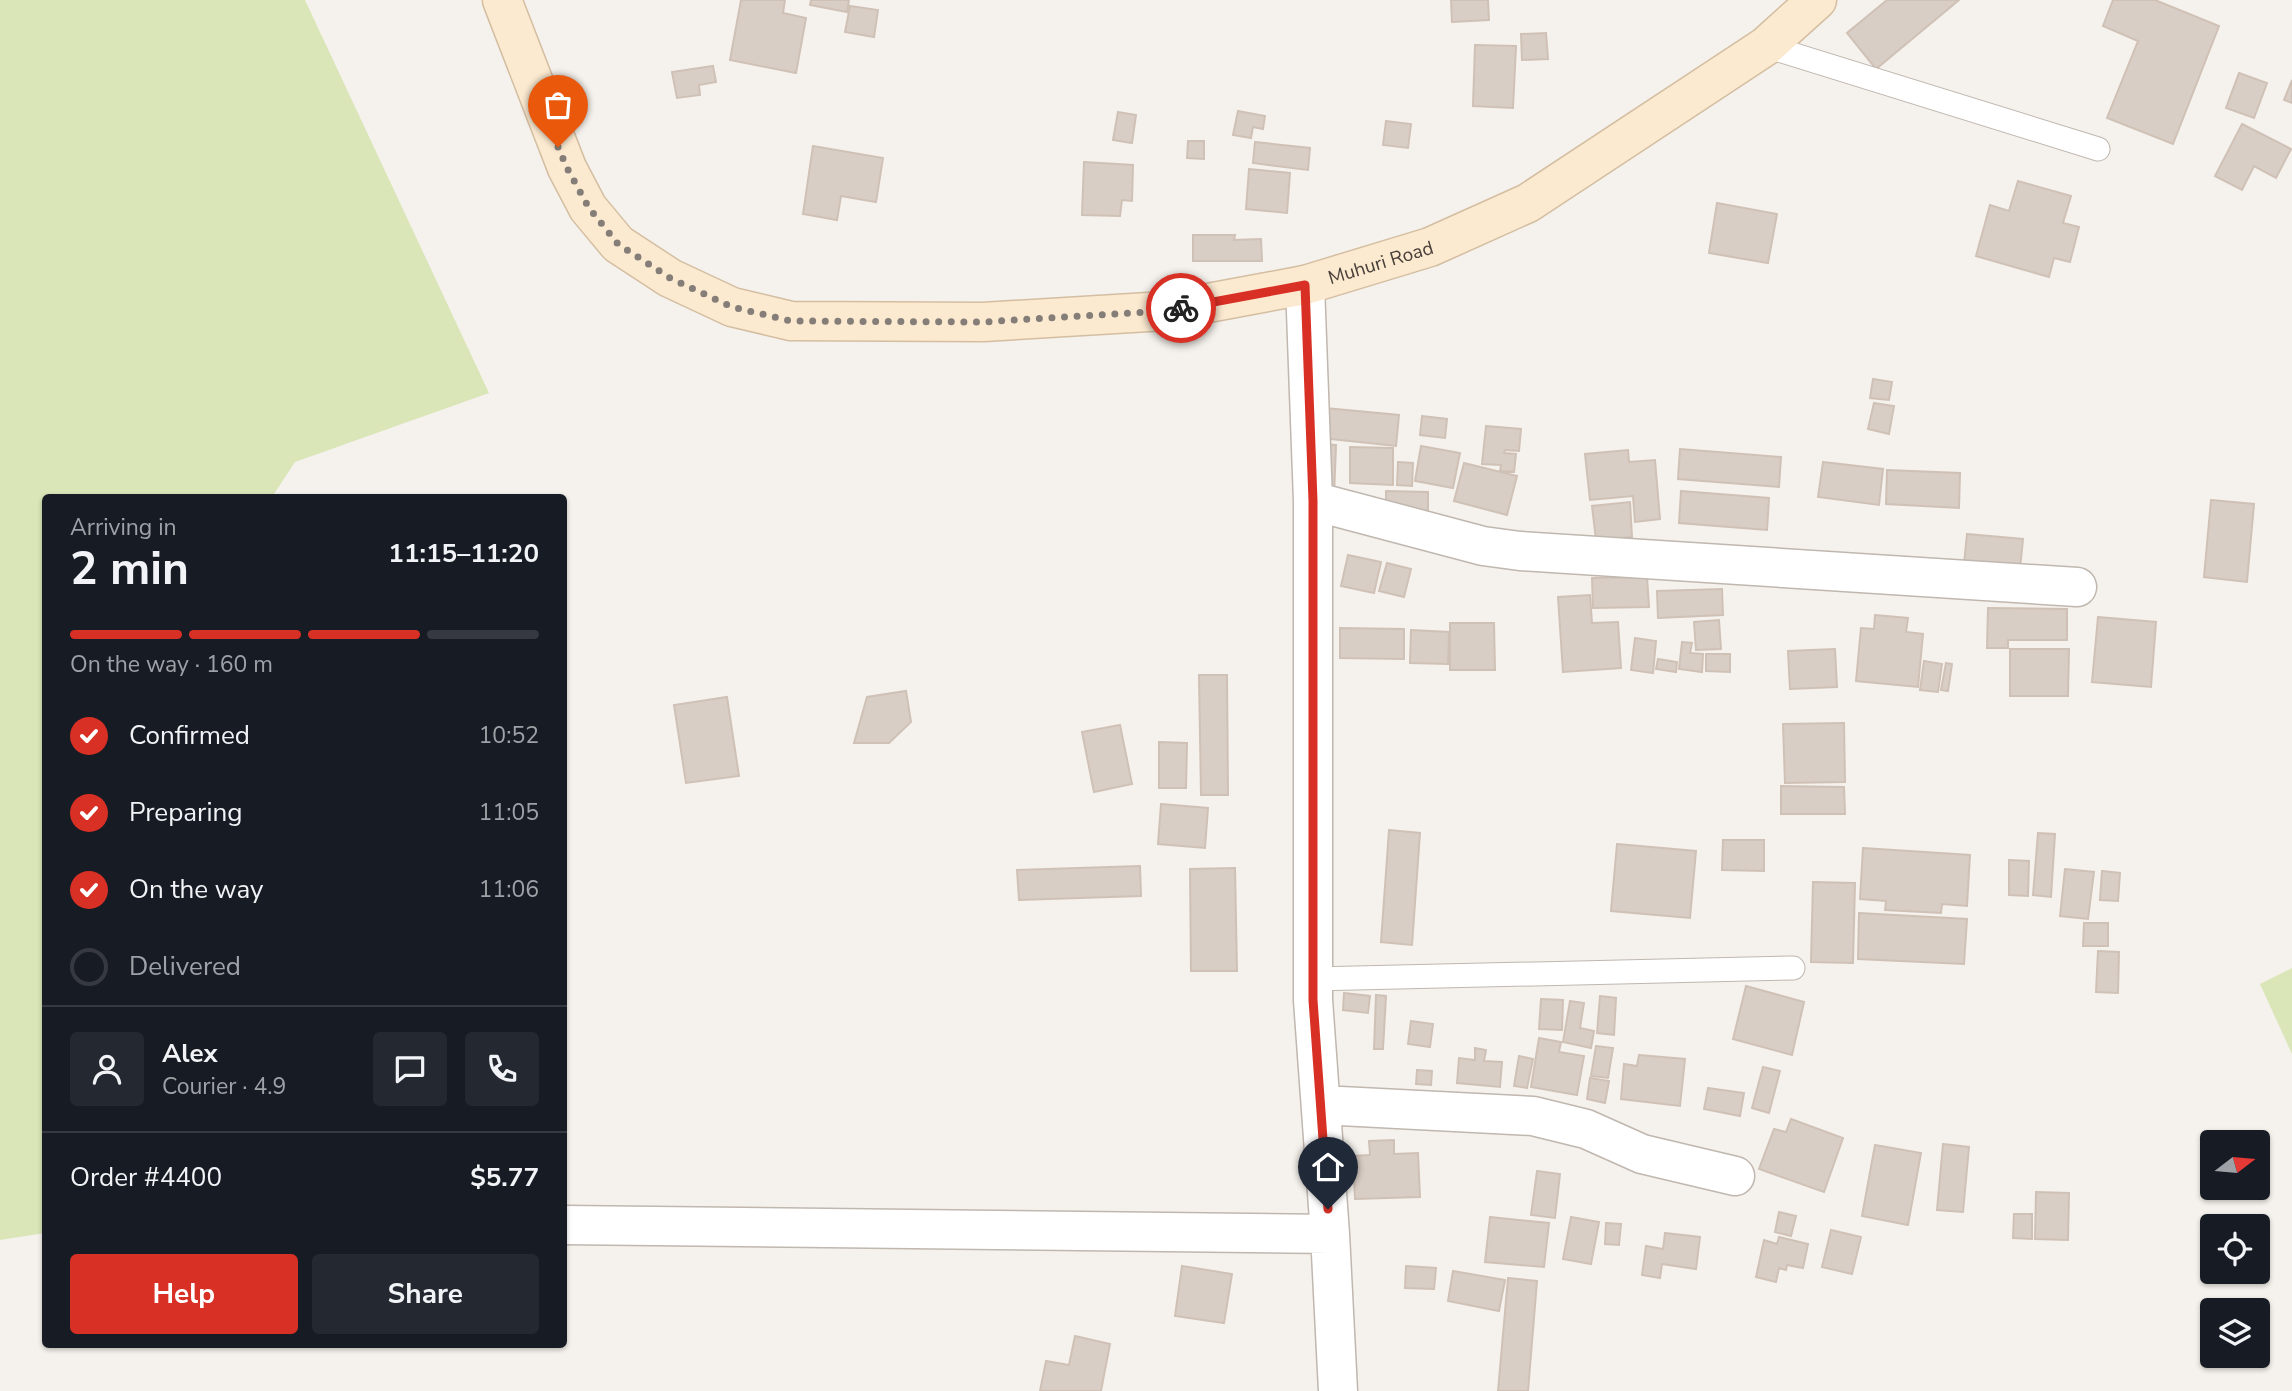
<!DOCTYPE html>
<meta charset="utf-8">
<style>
:root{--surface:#171b24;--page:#242831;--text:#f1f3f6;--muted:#9ea1a6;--line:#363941;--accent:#d93025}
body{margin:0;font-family:"Nunito Sans",sans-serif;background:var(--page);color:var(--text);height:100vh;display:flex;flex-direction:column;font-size:26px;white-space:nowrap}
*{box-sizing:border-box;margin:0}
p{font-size:23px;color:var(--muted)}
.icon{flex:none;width:38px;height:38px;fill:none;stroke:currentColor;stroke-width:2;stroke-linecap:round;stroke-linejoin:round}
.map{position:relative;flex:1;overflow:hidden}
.sheet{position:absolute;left:42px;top:494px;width:525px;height:854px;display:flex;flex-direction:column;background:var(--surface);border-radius:7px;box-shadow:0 2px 5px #0004}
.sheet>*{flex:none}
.needle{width:46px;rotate:74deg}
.buttons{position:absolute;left:2200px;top:1130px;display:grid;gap:14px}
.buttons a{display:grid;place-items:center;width:70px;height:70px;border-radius:7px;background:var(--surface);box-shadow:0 2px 5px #0004;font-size:35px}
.pin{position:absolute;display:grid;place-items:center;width:60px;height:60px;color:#fff;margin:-72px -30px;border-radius:50% 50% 50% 0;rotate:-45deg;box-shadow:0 0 7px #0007}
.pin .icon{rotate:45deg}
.courier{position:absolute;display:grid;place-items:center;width:70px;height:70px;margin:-35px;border:5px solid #d93025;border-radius:50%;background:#fff;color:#222;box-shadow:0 2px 9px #0007}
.headline em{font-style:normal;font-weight:700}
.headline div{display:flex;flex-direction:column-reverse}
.headline{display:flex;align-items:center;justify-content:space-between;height:119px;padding:0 28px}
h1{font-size:46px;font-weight:700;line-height:52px}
.bar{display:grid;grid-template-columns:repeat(4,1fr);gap:10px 7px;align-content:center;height:84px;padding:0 28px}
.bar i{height:9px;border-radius:5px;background:var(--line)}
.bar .selected{background:var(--accent)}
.bar p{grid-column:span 4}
.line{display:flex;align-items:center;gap:18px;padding:0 28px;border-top:2px solid var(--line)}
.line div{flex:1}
.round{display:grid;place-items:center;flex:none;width:74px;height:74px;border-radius:7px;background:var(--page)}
ol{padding:0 28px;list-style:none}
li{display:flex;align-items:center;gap:21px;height:77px}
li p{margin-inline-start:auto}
li .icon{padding:7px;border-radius:50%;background:var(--accent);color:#fff;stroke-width:4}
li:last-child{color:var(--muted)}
li i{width:38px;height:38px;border:4px solid var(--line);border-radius:50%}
.cta{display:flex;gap:14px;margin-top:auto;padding:14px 28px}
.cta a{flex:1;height:80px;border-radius:7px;background:var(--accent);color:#fff;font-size:28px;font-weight:700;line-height:80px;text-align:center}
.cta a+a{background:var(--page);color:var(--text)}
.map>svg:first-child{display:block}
.green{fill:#dae6b8}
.building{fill:#d9cec5;stroke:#d0c1b6;stroke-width:2}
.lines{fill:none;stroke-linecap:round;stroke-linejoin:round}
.service-casing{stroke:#c0b7af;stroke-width:25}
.minor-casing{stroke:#c0b7af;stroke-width:41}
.secondary-casing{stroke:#d4bea1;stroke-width:41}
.service{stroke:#fff;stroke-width:23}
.minor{stroke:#fff;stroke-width:38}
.secondary{stroke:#fbe9d0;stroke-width:38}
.done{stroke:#857e78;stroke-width:7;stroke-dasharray:0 12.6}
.route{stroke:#d93025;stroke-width:9}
.labels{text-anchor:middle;stroke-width:7;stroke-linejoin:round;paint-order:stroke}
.street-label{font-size:19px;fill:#49403a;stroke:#fff}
</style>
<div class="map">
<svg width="2292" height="1391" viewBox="0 0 2292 1391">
<rect width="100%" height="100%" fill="#f5f1ec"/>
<!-- green -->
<path class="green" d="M 0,0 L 305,0 L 489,393 L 295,462 L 272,497 L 46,497 L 45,1233 L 0,1240 Z
M 2292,968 L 2292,1054 L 2260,984 Z"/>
<!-- building -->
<path class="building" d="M 741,0 L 785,0 L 783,13 L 806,18 L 796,73 L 730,60 Z
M 811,0 L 849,0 L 847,12 L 810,5 Z
M 1451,0 L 1488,0 L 1489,20 L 1452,22 Z
M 1887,0 L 1959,0 L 1876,69 L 1847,33 Z
M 2113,0 L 2155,0 L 2219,26 L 2173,144 L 2107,118 L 2138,41 L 2103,26 Z
M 850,6 L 878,10 L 874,37 L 845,32 Z
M 1546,33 L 1548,59 L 1522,60 L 1521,34 Z
M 1475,45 L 1516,46 L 1513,108 L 1473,106 Z
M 713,66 L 716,82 L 699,85 L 700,95 L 677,98 L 672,72 Z
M 2239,73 L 2267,83 L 2254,118 L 2226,108 Z
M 2292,80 L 2292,103 L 2284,100 Z
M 1238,111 L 1265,116 L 1263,129 L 1253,127 L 1251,138 L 1233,135 Z
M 1118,112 L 1136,115 L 1132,143 L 1113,140 Z
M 1386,121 L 1411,124 L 1408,148 L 1383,145 Z
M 2242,124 L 2291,149 L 2276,178 L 2254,166 L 2242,190 L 2215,176 Z
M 1188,141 L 1204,141 L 1204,159 L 1187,158 Z
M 1255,142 L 1310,148 L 1308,170 L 1253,163 Z
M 813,146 L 883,158 L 876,202 L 841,196 L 837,220 L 803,214 Z
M 1084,162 L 1133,165 L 1132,201 L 1122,200 L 1120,216 L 1082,215 Z
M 1249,169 L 1290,173 L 1287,213 L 1246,209 Z
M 2018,181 L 2071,196 L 2063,223 L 2079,227 L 2070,262 L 2054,258 L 2049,277 L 1976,256 L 1990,205 L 2009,211 Z
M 1717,203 L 1777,214 L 1768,263 L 1709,253 Z
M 1193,235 L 1235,235 L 1234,240 L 1261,239 L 1262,261 L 1193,261 Z
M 1873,379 L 1892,382 L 1889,400 L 1870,398 Z
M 1874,403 L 1894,406 L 1889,434 L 1868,429 Z
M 1325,408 L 1399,415 L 1396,446 L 1322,438 Z
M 1422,416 L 1447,419 L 1445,438 L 1420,435 Z
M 1486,426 L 1521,429 L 1519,451 L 1505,450 L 1504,453 L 1516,454 L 1514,472 L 1500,471 L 1501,465 L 1482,464 Z
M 1316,444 L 1336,445 L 1334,498 Z
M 1421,446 L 1460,453 L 1453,488 L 1415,481 Z
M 1350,447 L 1393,448 L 1393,485 L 1350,483 Z
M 1680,449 L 1781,457 L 1779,487 L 1678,479 Z
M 1628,450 L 1629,462 L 1655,460 L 1660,519 L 1635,522 L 1633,496 L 1590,500 L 1585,454 Z
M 1398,462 L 1413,463 L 1412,486 L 1397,485 Z
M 1823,462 L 1883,469 L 1879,505 L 1818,497 Z
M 1464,463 L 1517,476 L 1507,515 L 1454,501 Z
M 1887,470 L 1960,473 L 1959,508 L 1886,504 Z
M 1386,491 L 1428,492 L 1428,514 L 1386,514 Z
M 1681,491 L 1769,498 L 1767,530 L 1679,523 Z
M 2211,500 L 2254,504 L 2247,582 L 2204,577 Z
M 1630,502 L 1632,537 L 1596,540 L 1592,506 Z
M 1967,534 L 2023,539 L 2019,579 L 1963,573 Z
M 1348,555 L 1381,562 L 1374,593 L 1341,586 Z
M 1387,563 L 1411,569 L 1404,597 L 1379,591 Z
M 1647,577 L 1649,607 L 1593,608 L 1592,578 Z
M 1722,589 L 1723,615 L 1658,618 L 1657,591 Z
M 1590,595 L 1592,623 L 1618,622 L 1621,668 L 1563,672 L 1558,597 Z
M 1988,608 L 2067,609 L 2067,640 L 2008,640 L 2008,648 L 1987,648 Z
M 1875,615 L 1908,618 L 1906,632 L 1923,634 L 1918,687 L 1856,681 L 1861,628 L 1874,629 Z
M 2098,617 L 2156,622 L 2151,687 L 2092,682 Z
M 1719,620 L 1721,649 L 1696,650 L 1694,622 Z
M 1450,623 L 1494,623 L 1495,670 L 1450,670 Z
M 1340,628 L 1404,629 L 1404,659 L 1340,658 Z
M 1411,630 L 1449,632 L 1448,664 L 1410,663 Z
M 1635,638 L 1656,641 L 1653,673 L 1631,670 Z
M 1682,642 L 1692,643 L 1690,653 L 1703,654 L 1702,672 L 1679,669 Z
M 1835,649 L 1837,687 L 1790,689 L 1788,651 Z
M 2010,649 L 2069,649 L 2068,696 L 2010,696 Z
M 1706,654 L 1730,654 L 1730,672 L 1706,671 Z
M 1658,659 L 1677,662 L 1676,672 L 1656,669 Z
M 1924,661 L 1942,664 L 1938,692 L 1920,690 Z
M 1946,663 L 1952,664 L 1948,691 L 1941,690 Z
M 1199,675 L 1227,675 L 1228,795 L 1201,795 Z
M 906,691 L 911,722 L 889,743 L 854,743 L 867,697 Z
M 727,697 L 739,776 L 686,783 L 674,705 Z
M 1844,723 L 1845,782 L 1785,783 L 1783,724 Z
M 1120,725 L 1132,784 L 1094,792 L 1082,732 Z
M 1159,742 L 1187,743 L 1186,788 L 1159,788 Z
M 1781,786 L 1844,787 L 1845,814 L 1781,814 Z
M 1161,804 L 1208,808 L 1205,848 L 1158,844 Z
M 1389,830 L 1420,833 L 1412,945 L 1381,942 Z
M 2038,833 L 2055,834 L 2051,897 L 2033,895 Z
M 1723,840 L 1764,840 L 1764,871 L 1722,870 Z
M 1617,844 L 1696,851 L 1690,918 L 1611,911 Z
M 1863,848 L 1970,855 L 1967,906 L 1942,904 L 1941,913 L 1885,910 L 1886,901 L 1860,899 Z
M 2009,860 L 2029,861 L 2028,896 L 2009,895 Z
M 1140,866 L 1141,896 L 1019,900 L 1017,870 Z
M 1235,868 L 1237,971 L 1191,971 L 1190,869 Z
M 2065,869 L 2094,872 L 2088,919 L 2060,916 Z
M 2102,871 L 2120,873 L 2118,901 L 2100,900 Z
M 1813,882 L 1855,883 L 1853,963 L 1811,962 Z
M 1859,913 L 1967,919 L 1964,964 L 1858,959 Z
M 2084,923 L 2108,923 L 2108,946 L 2083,946 Z
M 2098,951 L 2119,952 L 2118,993 L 2096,992 Z
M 1746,986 L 1804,1002 L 1792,1055 L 1733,1039 Z
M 1344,993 L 1370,996 L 1368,1013 L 1343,1010 Z
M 1376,995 L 1386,996 L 1383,1049 L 1374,1049 Z
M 1600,996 L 1616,998 L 1614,1035 L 1597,1033 Z
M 1541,999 L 1563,1000 L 1562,1030 L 1539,1029 Z
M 1570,1001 L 1584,1003 L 1580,1028 L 1594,1031 L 1591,1048 L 1563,1042 Z
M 1411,1021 L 1433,1024 L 1430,1047 L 1408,1044 Z
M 1539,1038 L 1561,1042 L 1559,1052 L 1584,1056 L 1577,1095 L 1531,1087 Z
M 1596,1046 L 1613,1048 L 1608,1078 L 1591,1076 Z
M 1475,1048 L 1486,1050 L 1484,1061 L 1502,1062 L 1500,1087 L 1457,1083 L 1459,1058 L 1475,1060 Z
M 1639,1055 L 1685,1059 L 1680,1106 L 1621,1099 L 1624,1064 L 1637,1066 Z
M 1519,1056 L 1533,1059 L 1527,1088 L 1514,1086 Z
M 1763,1067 L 1780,1071 L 1769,1113 L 1752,1108 Z
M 1417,1070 L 1432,1071 L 1431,1085 L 1416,1084 Z
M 1590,1078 L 1609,1081 L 1605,1103 L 1587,1099 Z
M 1708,1088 L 1744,1093 L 1740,1116 L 1704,1109 Z
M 1791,1119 L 1843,1138 L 1824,1192 L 1759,1169 L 1774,1129 L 1786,1132 Z
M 1394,1140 L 1394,1154 L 1418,1153 L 1420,1197 L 1355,1199 L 1353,1156 L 1370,1155 L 1369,1141 Z
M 1943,1144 L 1969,1147 L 1963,1212 L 1937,1210 Z
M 1875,1145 L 1921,1153 L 1908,1225 L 1862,1216 Z
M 1537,1171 L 1560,1174 L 1555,1218 L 1531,1215 Z
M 2036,1192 L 2069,1193 L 2068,1240 L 2035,1239 Z
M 1779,1212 L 1796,1216 L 1791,1236 L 1775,1232 Z
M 2014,1214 L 2032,1214 L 2032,1239 L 2013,1238 Z
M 1490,1217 L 1549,1223 L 1544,1267 L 1485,1262 Z
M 1571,1217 L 1599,1222 L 1591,1264 L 1563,1259 Z
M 1606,1223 L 1621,1224 L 1619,1245 L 1605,1244 Z
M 1831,1230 L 1861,1237 L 1852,1274 L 1822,1267 Z
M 1665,1233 L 1700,1237 L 1696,1269 L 1662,1264 L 1660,1278 L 1642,1275 L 1646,1246 L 1663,1249 Z
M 1779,1237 L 1808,1244 L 1803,1268 L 1787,1265 L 1786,1270 L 1779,1268 L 1776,1282 L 1756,1277 L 1764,1240 L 1777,1244 Z
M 1182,1266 L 1232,1274 L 1224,1323 L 1175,1316 Z
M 1406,1266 L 1436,1268 L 1434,1289 L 1405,1288 Z
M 1453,1271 L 1505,1280 L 1499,1311 L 1448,1301 Z
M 1508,1278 L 1537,1281 L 1528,1391 L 1498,1391 Z
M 1075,1336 L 1110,1344 L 1101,1391 L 1040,1391 L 1046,1361 L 1069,1365 Z"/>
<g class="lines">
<defs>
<path id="service" d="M 1766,46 L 2098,149
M 1313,979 L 1793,968"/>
<path id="minor" d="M 1305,285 L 1313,501 L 1313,1000 L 1330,1234 L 1338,1391
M 1313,501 L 1483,546 L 1520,551 L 2077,587
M 1321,1105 L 1533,1116 L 1586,1129 L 1642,1154 L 1735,1176
M 564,1225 L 1330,1234"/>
<g id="secondary">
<path id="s1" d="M 502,0 L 567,168 L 588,208 L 618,244 L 670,278 L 732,307 L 791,321 L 983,322 L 1165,311 L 1305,285 L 1430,247 L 1528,203 L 1766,46 L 1817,0"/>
</g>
</defs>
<!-- service casing -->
<use href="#service" class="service-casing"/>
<!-- minor casing -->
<use href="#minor" class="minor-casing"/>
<!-- secondary casing -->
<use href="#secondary" class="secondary-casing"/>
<!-- service -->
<use href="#service" class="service"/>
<!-- minor -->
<use href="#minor" class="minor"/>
<!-- secondary -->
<use href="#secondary" class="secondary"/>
</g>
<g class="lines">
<!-- done -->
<path class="done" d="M 558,147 L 567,168 L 589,208 L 618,244 L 670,278 L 732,307 L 791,321 L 983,322 L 1165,311 L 1181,308"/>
<!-- route -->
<path class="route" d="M 1181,308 L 1305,285 L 1313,501 L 1313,1000 L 1328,1209"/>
</g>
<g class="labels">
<!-- street labels -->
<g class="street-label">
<text dy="7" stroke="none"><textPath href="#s1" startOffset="1059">Muhuri Road</textPath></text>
</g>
</g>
</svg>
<div class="buttons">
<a><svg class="needle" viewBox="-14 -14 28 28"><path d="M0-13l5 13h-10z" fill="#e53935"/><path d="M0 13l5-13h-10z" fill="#9ea1a6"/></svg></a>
<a><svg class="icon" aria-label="locate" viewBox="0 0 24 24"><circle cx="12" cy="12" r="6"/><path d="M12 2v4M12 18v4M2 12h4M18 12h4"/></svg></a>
<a><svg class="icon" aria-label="layers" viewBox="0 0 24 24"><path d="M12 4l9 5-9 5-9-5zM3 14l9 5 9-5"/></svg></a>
</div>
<div class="pin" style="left:558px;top:147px;background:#ea580c"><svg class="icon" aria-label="bag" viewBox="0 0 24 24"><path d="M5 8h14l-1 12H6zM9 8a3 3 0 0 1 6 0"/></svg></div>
<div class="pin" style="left:1328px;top:1209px;background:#1f2937"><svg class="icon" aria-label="home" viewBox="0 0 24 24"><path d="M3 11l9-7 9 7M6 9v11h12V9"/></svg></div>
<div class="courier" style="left:1181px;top:308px"><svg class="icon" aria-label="bike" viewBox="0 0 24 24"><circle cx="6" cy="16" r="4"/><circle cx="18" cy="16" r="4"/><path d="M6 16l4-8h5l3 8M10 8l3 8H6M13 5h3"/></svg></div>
<section class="sheet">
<div class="headline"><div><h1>2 min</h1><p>Arriving in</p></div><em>11:15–11:20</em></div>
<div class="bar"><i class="selected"></i><i class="selected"></i><i class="selected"></i><i></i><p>On the way · 160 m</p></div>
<ol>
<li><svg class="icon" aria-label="check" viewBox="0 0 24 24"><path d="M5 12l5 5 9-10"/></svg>Confirmed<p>10:52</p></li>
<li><svg class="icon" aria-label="check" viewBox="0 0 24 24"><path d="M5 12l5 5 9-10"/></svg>Preparing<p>11:05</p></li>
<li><svg class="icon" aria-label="check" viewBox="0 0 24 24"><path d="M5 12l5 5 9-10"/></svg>On the way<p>11:06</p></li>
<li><i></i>Delivered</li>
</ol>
<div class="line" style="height:126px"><a class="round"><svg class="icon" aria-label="person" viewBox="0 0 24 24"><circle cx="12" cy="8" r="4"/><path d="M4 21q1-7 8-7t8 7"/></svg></a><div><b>Alex</b><p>Courier · 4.9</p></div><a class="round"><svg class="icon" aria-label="chat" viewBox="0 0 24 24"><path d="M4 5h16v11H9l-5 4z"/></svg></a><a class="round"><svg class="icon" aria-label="phone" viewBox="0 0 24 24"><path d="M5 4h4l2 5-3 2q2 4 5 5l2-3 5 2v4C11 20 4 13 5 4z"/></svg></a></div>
<div class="line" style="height:91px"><div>Order #4400</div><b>$5.77</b></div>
<div class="cta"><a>Help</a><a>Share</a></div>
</section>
</div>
